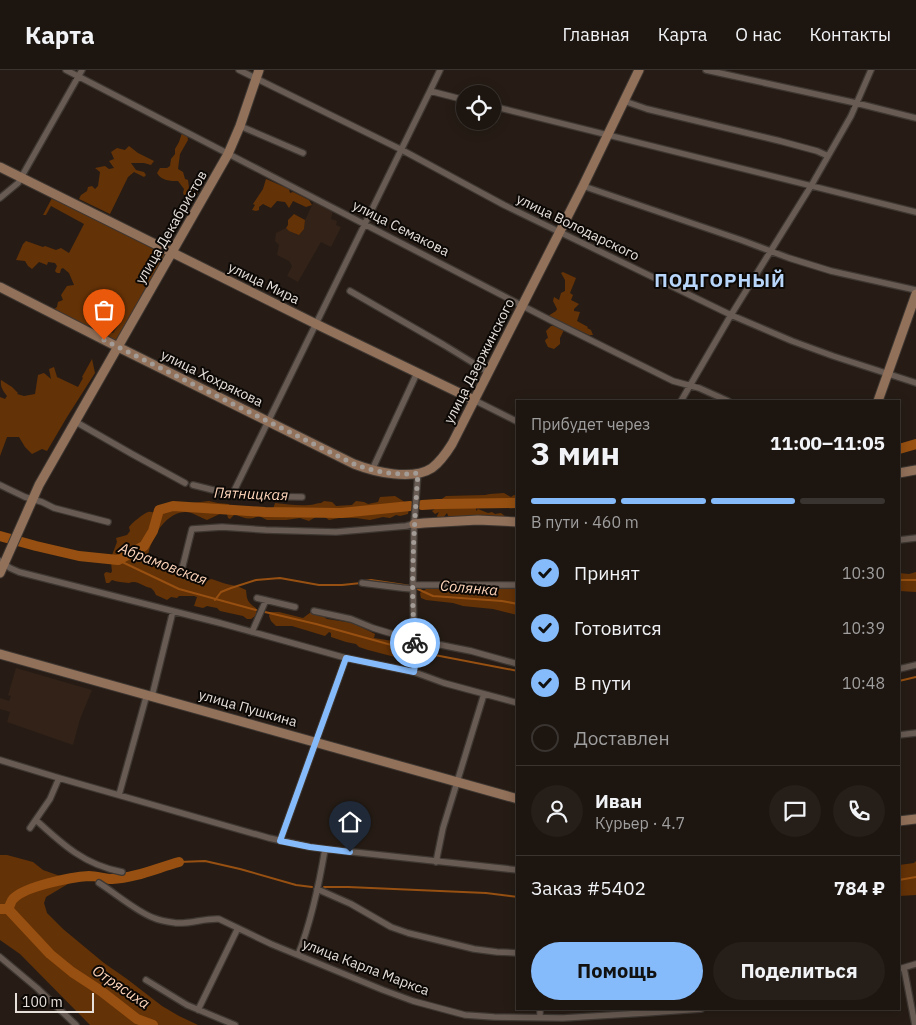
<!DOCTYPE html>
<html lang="ru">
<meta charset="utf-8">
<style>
:root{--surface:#1c1510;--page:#251e19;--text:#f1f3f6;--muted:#a09f9f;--line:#3a3430;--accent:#86bbfb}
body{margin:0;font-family:"IBM Plex Sans",sans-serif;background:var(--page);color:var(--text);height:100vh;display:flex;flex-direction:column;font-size:19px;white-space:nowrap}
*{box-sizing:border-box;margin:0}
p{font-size:16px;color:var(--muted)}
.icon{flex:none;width:28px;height:28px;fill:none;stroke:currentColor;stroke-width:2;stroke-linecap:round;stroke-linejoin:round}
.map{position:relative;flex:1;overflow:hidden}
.side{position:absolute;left:516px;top:330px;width:384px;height:610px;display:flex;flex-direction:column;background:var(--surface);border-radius:0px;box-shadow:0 2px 12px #0003,0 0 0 1px var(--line)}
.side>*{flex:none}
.controls{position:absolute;left:456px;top:15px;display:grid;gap:10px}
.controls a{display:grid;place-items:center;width:45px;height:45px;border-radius:50%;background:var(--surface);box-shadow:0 2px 12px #0003,0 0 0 1px var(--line);font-size:25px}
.scale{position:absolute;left:15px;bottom:12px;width:79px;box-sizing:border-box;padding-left:5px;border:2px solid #e6dfda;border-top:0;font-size:14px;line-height:18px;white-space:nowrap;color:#e6dfda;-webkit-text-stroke:4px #0c0805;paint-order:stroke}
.pin{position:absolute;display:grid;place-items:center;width:42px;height:42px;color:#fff;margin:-51px -21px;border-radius:50% 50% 50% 0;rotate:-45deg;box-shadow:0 0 5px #0007}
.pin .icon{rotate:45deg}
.courier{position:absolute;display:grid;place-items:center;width:50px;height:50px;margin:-25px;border:4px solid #86bbfb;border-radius:50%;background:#fff;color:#222;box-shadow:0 1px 6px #0007}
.overview em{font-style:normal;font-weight:800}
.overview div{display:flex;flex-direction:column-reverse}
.overview{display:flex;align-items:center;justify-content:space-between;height:85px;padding:0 15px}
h1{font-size:32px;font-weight:800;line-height:38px}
.bar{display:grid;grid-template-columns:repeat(4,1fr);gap:8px 5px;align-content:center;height:60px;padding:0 15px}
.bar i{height:6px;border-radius:4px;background:var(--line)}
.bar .selected{background:var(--accent)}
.bar p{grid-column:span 4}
.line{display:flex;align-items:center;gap:12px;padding:0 15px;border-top:1px solid var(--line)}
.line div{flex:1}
.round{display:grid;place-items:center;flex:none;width:52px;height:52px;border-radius:26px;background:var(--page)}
ol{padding:0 15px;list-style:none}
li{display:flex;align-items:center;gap:15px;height:55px}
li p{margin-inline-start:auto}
li .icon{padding:5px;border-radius:50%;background:var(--accent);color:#111;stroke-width:4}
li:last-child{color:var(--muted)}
li i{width:28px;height:28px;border:2px solid var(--line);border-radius:50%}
.cta{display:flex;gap:10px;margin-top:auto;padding:10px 15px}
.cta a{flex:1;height:58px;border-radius:30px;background:var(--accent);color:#111;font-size:20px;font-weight:800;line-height:58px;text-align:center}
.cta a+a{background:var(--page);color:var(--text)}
header{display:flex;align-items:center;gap:30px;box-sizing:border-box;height:70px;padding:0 25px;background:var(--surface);border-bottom:1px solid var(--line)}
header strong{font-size:24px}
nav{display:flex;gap:28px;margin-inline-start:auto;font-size:18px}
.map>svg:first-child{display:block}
.built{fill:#322218}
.green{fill:#643207}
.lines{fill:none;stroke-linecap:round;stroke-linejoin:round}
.stream{stroke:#975011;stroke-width:2}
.river{stroke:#975011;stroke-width:10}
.street-casing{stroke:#3e3732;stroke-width:8}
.secondary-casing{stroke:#3e3732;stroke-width:11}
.street{stroke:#685b53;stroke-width:5.5}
.secondary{stroke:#92715a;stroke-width:9}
.done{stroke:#a39b95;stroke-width:5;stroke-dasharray:0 9}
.route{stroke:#86bbfb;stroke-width:6}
.labels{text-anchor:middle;stroke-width:4;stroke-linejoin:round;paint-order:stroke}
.street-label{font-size:14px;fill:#e6dfda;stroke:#0c0805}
.water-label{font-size:15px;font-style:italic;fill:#fed5ba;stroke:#0c0805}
.district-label{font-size:19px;font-weight:bold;letter-spacing:1px;fill:#b8d6fa;stroke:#0c0805}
</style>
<header>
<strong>Карта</strong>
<nav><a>Главная</a><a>Карта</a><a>О нас</a><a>Контакты</a></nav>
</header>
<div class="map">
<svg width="916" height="955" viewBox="0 0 916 955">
<rect width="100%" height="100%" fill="#261c15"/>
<!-- built -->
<path class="built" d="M 314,131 L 333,141 L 331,149 L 337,151 L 336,155 L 341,157 L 331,177 L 321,172 L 298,212 L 287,206 L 292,196 L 289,191 L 277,185 L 279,175 L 275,171 L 276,163 L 286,158 L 289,161 L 304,159 L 305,150 Z
M 105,241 L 115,246 L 114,250 L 121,252 L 113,263 L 107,268 L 84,257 L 87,256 L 92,254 Z
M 16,598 L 92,620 L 80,649 L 73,675 L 7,652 L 10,642 L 0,639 L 0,628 L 9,631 L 11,626 L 8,625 Z"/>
<!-- green -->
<path class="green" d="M 182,63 L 187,64 L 188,70 L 180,84 L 178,99 L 183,102 L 185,109 L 188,110 L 189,118 L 192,118 L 194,117 L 198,117 L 199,121 L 196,125 L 184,125 L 183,123 L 184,119 L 178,111 C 170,111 162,111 157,103 L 160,98 L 167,98 L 170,96 L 171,89 L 175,84 L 175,79 L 179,72 Z
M 129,76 L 138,83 L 154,91 L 151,95 L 144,93 L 131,93 L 136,100 L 144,102 L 146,105 L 144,107 L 134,102 L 128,107 L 110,144 L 79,129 L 81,125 L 87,121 L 88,117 L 92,116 L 95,119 L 98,116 L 100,102 L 95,98 L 105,96 L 109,99 L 114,98 L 109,91 L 114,89 L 111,82 L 117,78 L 125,80 Z
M 266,109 L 289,119 L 290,123 L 293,122 L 309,130 L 312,135 L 306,137 L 293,131 L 289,138 L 285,132 L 277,131 L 271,138 L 263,134 L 259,137 L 259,140 L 256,141 L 252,140 L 255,135 L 253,134 L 263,119 Z
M 52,128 L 163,182 L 166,186 L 116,270 L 113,270 L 107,268 L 109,263 L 113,263 L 121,252 L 114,250 L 115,246 L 106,241 C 100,248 94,255 84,257 L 52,241 L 57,237 L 58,232 L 63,230 L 61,225 L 67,216 L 74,215 L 69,203 L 63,198 L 61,199 L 60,203 L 57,203 L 55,201 L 57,196 L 55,193 L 48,192 L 47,195 L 39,192 L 32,199 L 28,196 L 25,191 L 16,190 L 23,174 L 26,171 L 43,177 L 45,176 L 56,180 L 61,178 L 69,183 L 84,154 L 51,136 L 46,145 L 43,145 Z
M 294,144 L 305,150 L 304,159 L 299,165 L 289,161 L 286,158 L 288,155 L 288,150 Z
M 563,202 L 576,208 L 570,223 L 573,225 L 571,230 L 579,234 L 574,239 L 574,241 L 580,242 L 577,251 L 588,257 L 587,258 L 591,260 L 593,265 L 589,265 L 548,246 L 556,241 L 557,239 L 553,231 L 554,227 L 559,230 L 561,223 L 565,221 L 565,210 L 561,203 Z
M 551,256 L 556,256 L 564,260 L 560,268 L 560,274 L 554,279 L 548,277 L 545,271 L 546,269 L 548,268 L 546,261 Z
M 92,289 L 95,303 L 67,347 L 47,381 L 42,379 L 32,384 L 25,377 L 19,367 L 7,367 L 0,386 L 0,327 L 5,329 L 7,326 C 3,321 0,317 1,310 L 12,317 L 18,323 L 17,324 L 24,326 L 35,324 L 38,305 L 44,303 L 51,309 L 49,299 L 54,297 L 57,307 L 78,317 L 83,308 L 82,307 Z
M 504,423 L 511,427 L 514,425 L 517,426 L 517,436 L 486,438 L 476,437 L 476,441 L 478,439 L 488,443 L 492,442 L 495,444 L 501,443 L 506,447 L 505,450 L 449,448 L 447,443 L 443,448 L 438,449 L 437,446 L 439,442 L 435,444 L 432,441 L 435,439 L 436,433 L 446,426 L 485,425 L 490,424 Z
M 395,426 L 408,434 L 409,438 L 408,444 L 400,446 L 396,445 L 390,448 L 383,447 L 370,450 L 356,448 L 339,448 L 329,450 C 321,443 317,446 309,451 L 300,448 L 286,450 L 267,450 L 259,446 C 250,450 244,449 235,444 L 230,449 L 228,448 L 227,444 L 224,442 L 207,450 C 199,447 193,442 185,442 C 163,443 149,472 147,491 L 166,498 L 170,503 L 176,504 L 184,504 L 203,511 L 207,511 L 211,509 C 215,510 218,511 223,513 C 230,515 239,516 246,520 C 247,530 247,532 256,538 C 257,544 256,546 251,549 L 247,549 L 243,546 L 220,541 L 217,538 L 207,536 L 203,538 L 194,536 L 197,527 L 194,526 L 179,526 L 177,528 L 171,527 L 167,530 L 156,525 L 154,521 L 151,518 C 143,517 137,509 129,513 C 123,512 117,512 112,510 L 109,513 L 106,513 L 104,504 L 106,502 L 111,503 L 112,501 C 110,486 112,486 117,472 L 116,468 L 127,465 L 130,461 L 129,457 C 133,452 143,444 148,442 C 151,441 154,443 157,444 L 161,442 L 164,442 L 165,441 L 164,438 L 166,436 L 209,431 L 218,433 L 229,434 L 228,440 L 230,443 L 233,436 C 239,436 241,439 247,436 L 250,438 L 273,439 L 275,433 C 287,434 297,436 309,435 C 313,435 317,433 321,433 L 324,431 L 332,432 L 336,436 L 352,435 L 356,431 L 364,432 L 368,434 L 378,432 L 380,427 Z
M 916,502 L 916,522 L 899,521 L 899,503 L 909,504 Z
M 426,519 L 517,519 L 517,545 L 493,539 L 463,536 L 453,533 L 426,530 L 421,528 L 420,523 Z
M 270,542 L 279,542 L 303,548 L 311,542 L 321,545 L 327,549 L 353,553 L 375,564 L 374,568 L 399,572 L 404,576 L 405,582 L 400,586 L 395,587 L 368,580 L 359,577 L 356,574 L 346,572 L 331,567 L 331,563 L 329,562 L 325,566 L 292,556 L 276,556 L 271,551 L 269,546 Z
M 0,785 L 7,785 L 33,792 L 43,800 L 60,806 L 78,808 L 46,827 L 44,833 L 47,843 L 63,859 L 104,893 L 127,909 L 162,936 L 179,946 L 198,955 L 90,955 L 20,884 L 0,870 Z
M 916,791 L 916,825 L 899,826 L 899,795 L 914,793 Z"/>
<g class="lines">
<!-- stream -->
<path class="stream" d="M 118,490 L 179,519 L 256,540
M 899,510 L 916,510
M 365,511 L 371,510 L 411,516 L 433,526 L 502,531 L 518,534
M 215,530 L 221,522 L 231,518 L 256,510 L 280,508 L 319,515 L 342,515 L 361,513
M 265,542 L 316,554 L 413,581
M 419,582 L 518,601
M 899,611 L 916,607
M 179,792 L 205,791 L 240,799 L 296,815 L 312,817
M 899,810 L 916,807
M 324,817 L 348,817 L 486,823 L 518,827
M 151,954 L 151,955"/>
<!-- river -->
<path class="river" d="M 899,379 L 916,374
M 422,435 L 438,434 L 518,433
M 0,466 L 36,476 L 79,486 L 118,490 L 144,476 L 153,461 L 159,440 L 173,436 L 265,442 L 341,443 L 410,436
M 0,839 L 8,839 C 10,836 11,831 13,829 C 25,816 72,807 89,806 C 97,806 105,809 112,809 C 135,808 157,798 179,792
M 8,839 L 50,884 L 72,902 L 101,921 L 137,949 L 153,955"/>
<defs>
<path id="street" d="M 66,0 L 550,250 L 673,311 L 699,318 L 728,331
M 239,0 L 402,80 L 504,135 L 731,245 L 792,271 L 833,286 L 916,313
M 706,0 L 856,33 L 916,48
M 430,21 L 465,30
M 624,31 L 647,39 L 780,71 L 817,81 L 828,86
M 492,36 L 916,142
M 240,56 L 303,83
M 583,116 L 741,170 L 789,188 L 831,201 L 916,220
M 0,128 L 18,113 L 82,0
M 350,221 L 444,275 L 488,302
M 474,330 L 518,352
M 681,331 L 731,245 L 811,116 L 851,46 L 871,0
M 76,352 L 132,384 L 185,413
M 372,400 L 417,303
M 0,415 L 25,427 L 42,432 L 54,438 L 108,452
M 193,415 L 221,422 L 247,426 L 302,427
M 233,423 L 430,21 L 440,0
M 899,470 L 916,468
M 0,491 L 10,498 L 19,502 L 220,553 L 346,588 L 414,602 L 444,613 L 518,633
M 181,503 L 192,459 L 222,457 L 266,460 L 336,462 L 406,456 L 414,454
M 362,513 L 402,518 L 413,519
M 413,515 L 518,515
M 257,528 L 295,537
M 314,541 L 351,549 L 373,558 L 406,568 L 471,581 L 518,594
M 252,562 L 266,530
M 899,599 L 916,595
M 414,602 L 416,587 L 414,570 L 413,515 L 414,454 L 418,403
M 152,626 L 173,541
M 899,665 L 916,663
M 0,690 L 59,708 L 269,768 L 310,777 L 325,779 L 518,800
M 119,725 L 147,624
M 36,750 C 63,775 85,795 122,802
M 30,758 L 50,729 L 59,708
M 280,771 L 346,588
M 436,792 L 443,758 L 484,624
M 99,813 C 115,823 137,842 154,848 C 161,851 169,852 176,853 C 191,854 205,848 219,849 L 271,874 L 383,920 L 413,931 L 465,945 L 494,947 L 563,948 L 645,943 L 701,939
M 317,819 L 351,834 L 391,857 L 408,863 L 474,879 L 497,882 L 518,883
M 298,885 C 311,852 319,815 325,779
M 0,887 L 37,918 L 76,955
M 904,898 L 915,955
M 899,899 L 916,894
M 146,910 L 187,935 L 235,955
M 540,939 L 540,947
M 198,940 L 238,858"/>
<path id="secondary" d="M 0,97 L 316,254 L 474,330
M 0,217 L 118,277 L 354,394 C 375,402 412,411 432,398 C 440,392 447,382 452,374 L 583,116 L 639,0
M 878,331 L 916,224
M 899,403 L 916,400
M 414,454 L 424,453 L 478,450 L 518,452
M 0,503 L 39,415 L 228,84 L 240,56 L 259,0
M 0,584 L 518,729
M 899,751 L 916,749"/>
</defs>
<!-- street casing -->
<use href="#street" class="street-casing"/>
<!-- secondary casing -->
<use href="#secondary" class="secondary-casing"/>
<!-- street -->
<use href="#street" class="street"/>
<!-- secondary -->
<use href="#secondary" class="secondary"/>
</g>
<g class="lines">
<!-- done -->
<path class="done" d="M 104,270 L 354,394 C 374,402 397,406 418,403 C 414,459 410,517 415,573"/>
<!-- route -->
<path class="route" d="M 350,782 L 310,777 L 280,771 L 346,588 L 414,602 L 416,587 L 415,573"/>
</g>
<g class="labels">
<!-- street labels -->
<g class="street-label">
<text transform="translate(171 157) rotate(-60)" y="5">улица Декабристов</text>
<text transform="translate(578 157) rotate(26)" y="5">улица Володарского</text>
<text transform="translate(401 158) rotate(27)" y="5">улица Семакова</text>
<text transform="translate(264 213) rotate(26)" y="5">улица Мира</text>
<text transform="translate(479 291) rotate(-63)" y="5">улица Дзержинского</text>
<text transform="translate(212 308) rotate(26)" y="5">улица Хохрякова</text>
<text transform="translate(248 638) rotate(16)" y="5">улица Пушкина</text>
<text transform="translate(366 897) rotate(21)" y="5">улица Карла Маркса</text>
</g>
<!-- water labels -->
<g class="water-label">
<text transform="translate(251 424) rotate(2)" y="5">Пятницкая</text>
<text transform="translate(163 494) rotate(21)" y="5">Абрамовская</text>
<text transform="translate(469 518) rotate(5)" y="5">Солянка</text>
<text transform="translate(121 917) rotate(34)" y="5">Отрясиха</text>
</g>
<!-- district labels -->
<g class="district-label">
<text x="720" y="217">ПОДГОРНЫЙ</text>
</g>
</g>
</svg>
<div class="controls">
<a><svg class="icon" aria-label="locate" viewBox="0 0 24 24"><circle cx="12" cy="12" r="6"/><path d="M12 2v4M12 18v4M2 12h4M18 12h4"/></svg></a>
</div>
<div class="scale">100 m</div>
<div class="pin" style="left:104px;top:270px;background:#ea580c"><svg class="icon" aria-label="bag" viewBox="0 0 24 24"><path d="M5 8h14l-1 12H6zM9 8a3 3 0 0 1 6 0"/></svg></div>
<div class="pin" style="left:350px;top:782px;background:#1f2937"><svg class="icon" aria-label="home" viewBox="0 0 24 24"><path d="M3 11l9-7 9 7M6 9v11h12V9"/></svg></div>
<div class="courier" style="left:415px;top:573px"><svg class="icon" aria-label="bike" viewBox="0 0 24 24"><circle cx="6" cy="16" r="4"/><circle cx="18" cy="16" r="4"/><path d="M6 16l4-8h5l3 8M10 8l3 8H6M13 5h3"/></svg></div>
<section class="side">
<div class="overview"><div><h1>3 мин</h1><p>Прибудет через</p></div><em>11:00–11:05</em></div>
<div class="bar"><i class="selected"></i><i class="selected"></i><i class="selected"></i><i></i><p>В пути · 460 m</p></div>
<ol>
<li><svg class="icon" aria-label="check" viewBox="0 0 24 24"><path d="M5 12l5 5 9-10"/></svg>Принят<p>10:30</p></li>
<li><svg class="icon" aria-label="check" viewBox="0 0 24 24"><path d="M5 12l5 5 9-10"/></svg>Готовится<p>10:39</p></li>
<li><svg class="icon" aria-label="check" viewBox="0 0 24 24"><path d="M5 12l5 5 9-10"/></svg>В пути<p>10:48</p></li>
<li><i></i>Доставлен</li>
</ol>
<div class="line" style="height:90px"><a class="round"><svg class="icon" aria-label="person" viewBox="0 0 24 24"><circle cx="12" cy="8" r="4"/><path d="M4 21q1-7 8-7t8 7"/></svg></a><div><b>Иван</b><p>Курьер · 4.7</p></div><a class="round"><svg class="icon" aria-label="chat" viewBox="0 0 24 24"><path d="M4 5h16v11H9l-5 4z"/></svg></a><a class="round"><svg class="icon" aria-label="phone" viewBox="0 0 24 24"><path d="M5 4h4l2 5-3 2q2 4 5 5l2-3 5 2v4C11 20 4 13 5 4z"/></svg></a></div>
<div class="line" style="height:65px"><div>Заказ #5402</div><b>784 ₽</b></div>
<div class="cta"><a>Помощь</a><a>Поделиться</a></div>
</section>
</div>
